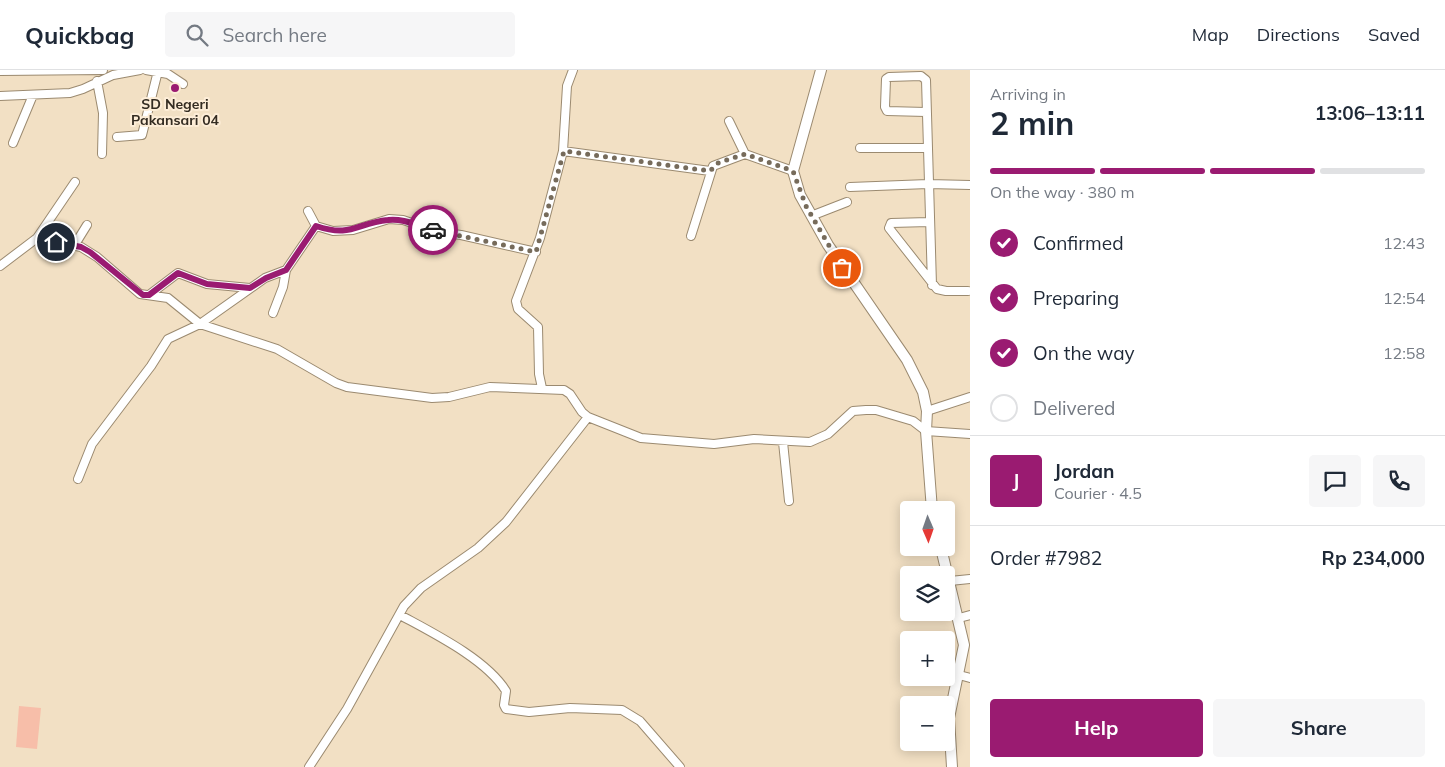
<!DOCTYPE html>
<meta charset="utf-8">
<style>
:root{--surface:#fff;--page:#f6f6f7;--text:#1f2937;--muted:#747a83;--line:#e0e1e3;--accent:#9a1b71}
body{margin:0;font-family:Mulish,sans-serif;background:var(--page);color:var(--text);height:100vh;display:flex;flex-direction:column;font-size:19px;white-space:nowrap}
*{box-sizing:border-box;margin:0}
p{font-size:16px;color:var(--muted)}
.icon{flex:none;width:28px;height:28px;fill:none;stroke:currentColor;stroke-width:2;stroke-linecap:round;stroke-linejoin:round}
.map{position:relative;flex:1;overflow:hidden}
.panel{display:flex;flex-direction:column;background:var(--surface);width:475px}
.panel>*{flex:none}
.needle{width:32px;rotate:178deg}
.buttons{position:absolute;left:900px;top:431px;display:grid;gap:10px}
.buttons a{display:grid;place-items:center;width:55px;height:55px;border-radius:5px;background:var(--surface);box-shadow:0 2px 12px #0003;font-size:25px}
.pin{position:absolute;display:grid;place-items:center;width:42px;height:42px;color:#fff;margin:-21px;border:2px solid #fff;border-radius:50%;box-shadow:0 1px 5px #0007}
.courier{position:absolute;display:grid;place-items:center;width:50px;height:50px;margin:-25px;border:4px solid #9a1b71;border-radius:50%;background:#fff;color:#222;box-shadow:0 1px 6px #0007}
.summary em{font-style:normal;font-weight:700}
.summary div{display:flex;flex-direction:column-reverse}
.summary{display:flex;align-items:center;justify-content:space-between;height:85px;padding:0 20px}
h1{font-size:32px;font-weight:700;line-height:38px}
.bar{display:grid;grid-template-columns:repeat(4,1fr);gap:8px 5px;align-content:center;height:60px;padding:0 20px}
.bar i{height:6px;border-radius:4px;background:var(--line)}
.bar .current{background:var(--accent)}
.bar p{grid-column:span 4}
.line{display:flex;align-items:center;gap:12px;padding:0 20px;border-top:1px solid var(--line)}
.line div{flex:1}
.round{display:grid;place-items:center;flex:none;width:52px;height:52px;border-radius:5px;background:var(--page)}
ol{padding:0 20px;list-style:none}
li{display:flex;align-items:center;gap:15px;height:55px}
li p{margin-inline-start:auto}
li .icon{padding:5px;border-radius:50%;background:var(--accent);color:#fff;stroke-width:4}
li:last-child{color:var(--muted)}
li i{width:28px;height:28px;border:2px solid var(--line);border-radius:50%}
.primary-button{display:flex;gap:10px;margin-top:auto;padding:10px 20px}
.primary-button a{flex:1;height:58px;border-radius:5px;background:var(--accent);color:#fff;font-size:20px;font-weight:700;line-height:58px;text-align:center}
.primary-button a+a{background:var(--page);color:var(--text)}
header{display:flex;align-items:center;gap:30px;box-sizing:border-box;height:70px;padding:0 25px;background:var(--surface);border-bottom:1px solid var(--line)}
header strong{font-size:24px}
nav{display:flex;gap:28px;margin-inline-start:auto;font-size:18px}
.search{width:350px;height:45px;background:var(--page);display:flex;align-items:center;gap:12px;box-sizing:border-box;padding:0 18px;border-radius:5px;color:var(--muted);font-size:19px}
main{display:flex;flex:1;min-height:0}
.map>svg:first-child{display:block}
.grass{fill:#f7bea9}
.lines{fill:none;stroke-linecap:round;stroke-linejoin:round}
.minor-casing{stroke:#9b8a70;stroke-width:10}
.tertiary-casing{stroke:#9b8a70;stroke-width:12}
.minor{stroke:#fff;stroke-width:8}
.tertiary{stroke:#fff;stroke-width:10}
.done{stroke:#766b5b;stroke-width:5;stroke-dasharray:0 9}
.route{stroke:#9a1b71;stroke-width:6}
.poi-dot{fill:#9a1b71;stroke:#fdedd7;stroke-width:2}
.labels{text-anchor:middle;stroke-width:4;stroke-linejoin:round;paint-order:stroke}
.poi-label{font-size:14px;font-weight:bold;fill:#342c22;stroke:#fdedd7}
</style>
<header>
<strong>Quickbag</strong>
<div class="search"><svg class="icon" aria-label="search" viewBox="0 0 24 24"><circle cx="10" cy="10" r="6"/><path d="M15 15l6 6"/></svg>Search here</div>
<nav><a>Map</a><a>Directions</a><a>Saved</a></nav>
</header>
<main>
<div class="map">
<svg width="970" height="697" viewBox="0 0 970 697">
<rect width="100%" height="100%" fill="#f2e0c4"/>
<!-- grass -->
<path class="grass" d="M 19,636 L 41,638 L 37,679 L 16,677 Z"/>
<g class="lines">
<defs>
<path id="minor" d="M 146,0 L 168,4 L 183,14
M 0,1 L 103,0
M 97,11 L 103,43 L 102,84
M 0,26 L 70,23 L 83,19 L 113,5 L 140,0
M 926,42 L 887,41 L 885,37 L 886,9 L 889,7 L 921,6 L 926,10 L 932,215
M 729,51 L 745,84
M 117,67 L 142,65 L 158,1
M 13,73 L 33,25
M 860,78 L 928,78
M 563,81 L 710,101
M 850,117 L 928,114 L 970,115
M 308,141 L 316,156 L 333,161 L 353,160 L 389,149 L 403,150 L 439,162 L 461,165 L 536,182
M 811,146 L 847,132
M 929,152 L 891,153 L 889,158 L 937,219 L 946,221 L 968,221
M 691,166 L 713,96 L 745,84 L 793,101
M 37,168 L 81,177 L 97,187 L 140,224 L 168,228 L 200,254 L 277,279 L 336,313 L 347,317 L 432,328 L 449,327 L 490,317 L 564,320 L 570,324 L 582,342 L 588,347 L 641,368 L 714,374 L 754,369 L 810,372 L 828,364 L 853,341 L 866,340 L 876,340 L 913,351 L 926,361 L 970,364
M 74,176 L 87,155
M 0,196 L 37,168 L 75,112
M 149,225 L 178,203 L 207,214 L 250,218
M 273,243 L 283,217 L 286,200 L 316,156
M 542,318 L 539,304 L 538,257 L 518,239 L 516,231 L 540,168 L 563,81 L 567,16 L 573,0
M 927,341 L 970,327
M 783,372 L 789,431
M 78,409 L 92,374 L 151,296 L 168,269 L 200,254 L 265,208 L 286,200
M 950,511 L 970,509
M 400,545 C 433,563 486,589 506,621 L 504,635 L 506,639 L 529,642 L 570,638 L 622,640 L 640,651 L 680,697
M 959,548 L 970,545
M 959,605 L 970,608
M 309,697 L 347,639 L 404,536 L 421,518 L 478,478 L 506,452 L 588,347"/>
<path id="tertiary" d="M 821,0 L 793,101 L 800,125 L 828,175 L 907,290 L 923,322 L 927,341 L 926,361 L 932,440
M 941,478 L 964,575 L 949,648 L 952,697"/>
</defs>
<!-- minor casing -->
<use href="#minor" class="minor-casing"/>
<!-- tertiary casing -->
<use href="#tertiary" class="tertiary-casing"/>
<!-- minor -->
<use href="#minor" class="minor"/>
<!-- tertiary -->
<use href="#tertiary" class="tertiary"/>
</g>
<g class="lines">
<!-- done -->
<path class="done" d="M 433,160 L 536,182 L 564,81 L 710,101 L 718,93 L 745,84 L 793,101 L 806,136 L 842,198"/>
<!-- route -->
<path class="route" d="M 56,172 L 81,177 L 90,182 L 143,225 L 149,225 L 178,203 L 207,214 L 250,218 L 266,208 L 286,200 L 316,156 C 352,168 356,153 388,150 C 403,148 418,156 433,160"/>
</g>
<!-- markers -->
<circle class="poi-dot" cx="175" cy="18" r="5"/>
<g class="labels">
<!-- poi labels -->
<g class="poi-label">
<text x="175" y="39">SD Negeri<tspan x="175" dy="16">Pakansari 04</tspan></text>
</g>
</g>
</svg>
<div class="buttons">
<a><svg class="needle" viewBox="-14 -14 28 28"><path d="M0-13l5 13h-10z" fill="#e53935"/><path d="M0 13l5-13h-10z" fill="#747a83"/></svg></a>
<a><svg class="icon" aria-label="layers" viewBox="0 0 24 24"><path d="M12 4l9 5-9 5-9-5zM3 14l9 5 9-5"/></svg></a>
<a>+</a>
<a>−</a>
</div>
<div class="pin" style="left:842px;top:198px;background:#ea580c"><svg class="icon" aria-label="bag" viewBox="0 0 24 24"><path d="M5 8h14l-1 12H6zM9 8a3 3 0 0 1 6 0"/></svg></div>
<div class="pin" style="left:56px;top:172px;background:#1f2937"><svg class="icon" aria-label="home" viewBox="0 0 24 24"><path d="M3 11l9-7 9 7M6 9v11h12V9"/></svg></div>
<div class="courier" style="left:433px;top:160px"><svg class="icon" aria-label="car" viewBox="0 0 24 24"><path d="M5 17H2v-5l4-1 3-4h7l3 4 3 1v5h-3M9 17h6M6 11h13"/><circle cx="7" cy="17" r="2"/><circle cx="17" cy="17" r="2"/></svg></div>
</div>
<section class="panel">
<div class="summary"><div><h1>2 min</h1><p>Arriving in</p></div><em>13:06–13:11</em></div>
<div class="bar"><i class="current"></i><i class="current"></i><i class="current"></i><i></i><p>On the way · 380 m</p></div>
<ol>
<li><svg class="icon" aria-label="check" viewBox="0 0 24 24"><path d="M5 12l5 5 9-10"/></svg>Confirmed<p>12:43</p></li>
<li><svg class="icon" aria-label="check" viewBox="0 0 24 24"><path d="M5 12l5 5 9-10"/></svg>Preparing<p>12:54</p></li>
<li><svg class="icon" aria-label="check" viewBox="0 0 24 24"><path d="M5 12l5 5 9-10"/></svg>On the way<p>12:58</p></li>
<li><i></i>Delivered</li>
</ol>
<div class="line" style="height:90px"><b class="round" style="background:var(--accent);color:#fff">J</b><div><b>Jordan</b><p>Courier · 4.5</p></div><a class="round"><svg class="icon" aria-label="chat" viewBox="0 0 24 24"><path d="M4 5h16v11H9l-5 4z"/></svg></a><a class="round"><svg class="icon" aria-label="phone" viewBox="0 0 24 24"><path d="M5 4h4l2 5-3 2q2 4 5 5l2-3 5 2v4C11 20 4 13 5 4z"/></svg></a></div>
<div class="line" style="height:65px"><div>Order #7982</div><b>Rp 234,000</b></div>
<div class="primary-button"><a>Help</a><a>Share</a></div>
</section>
</main>
